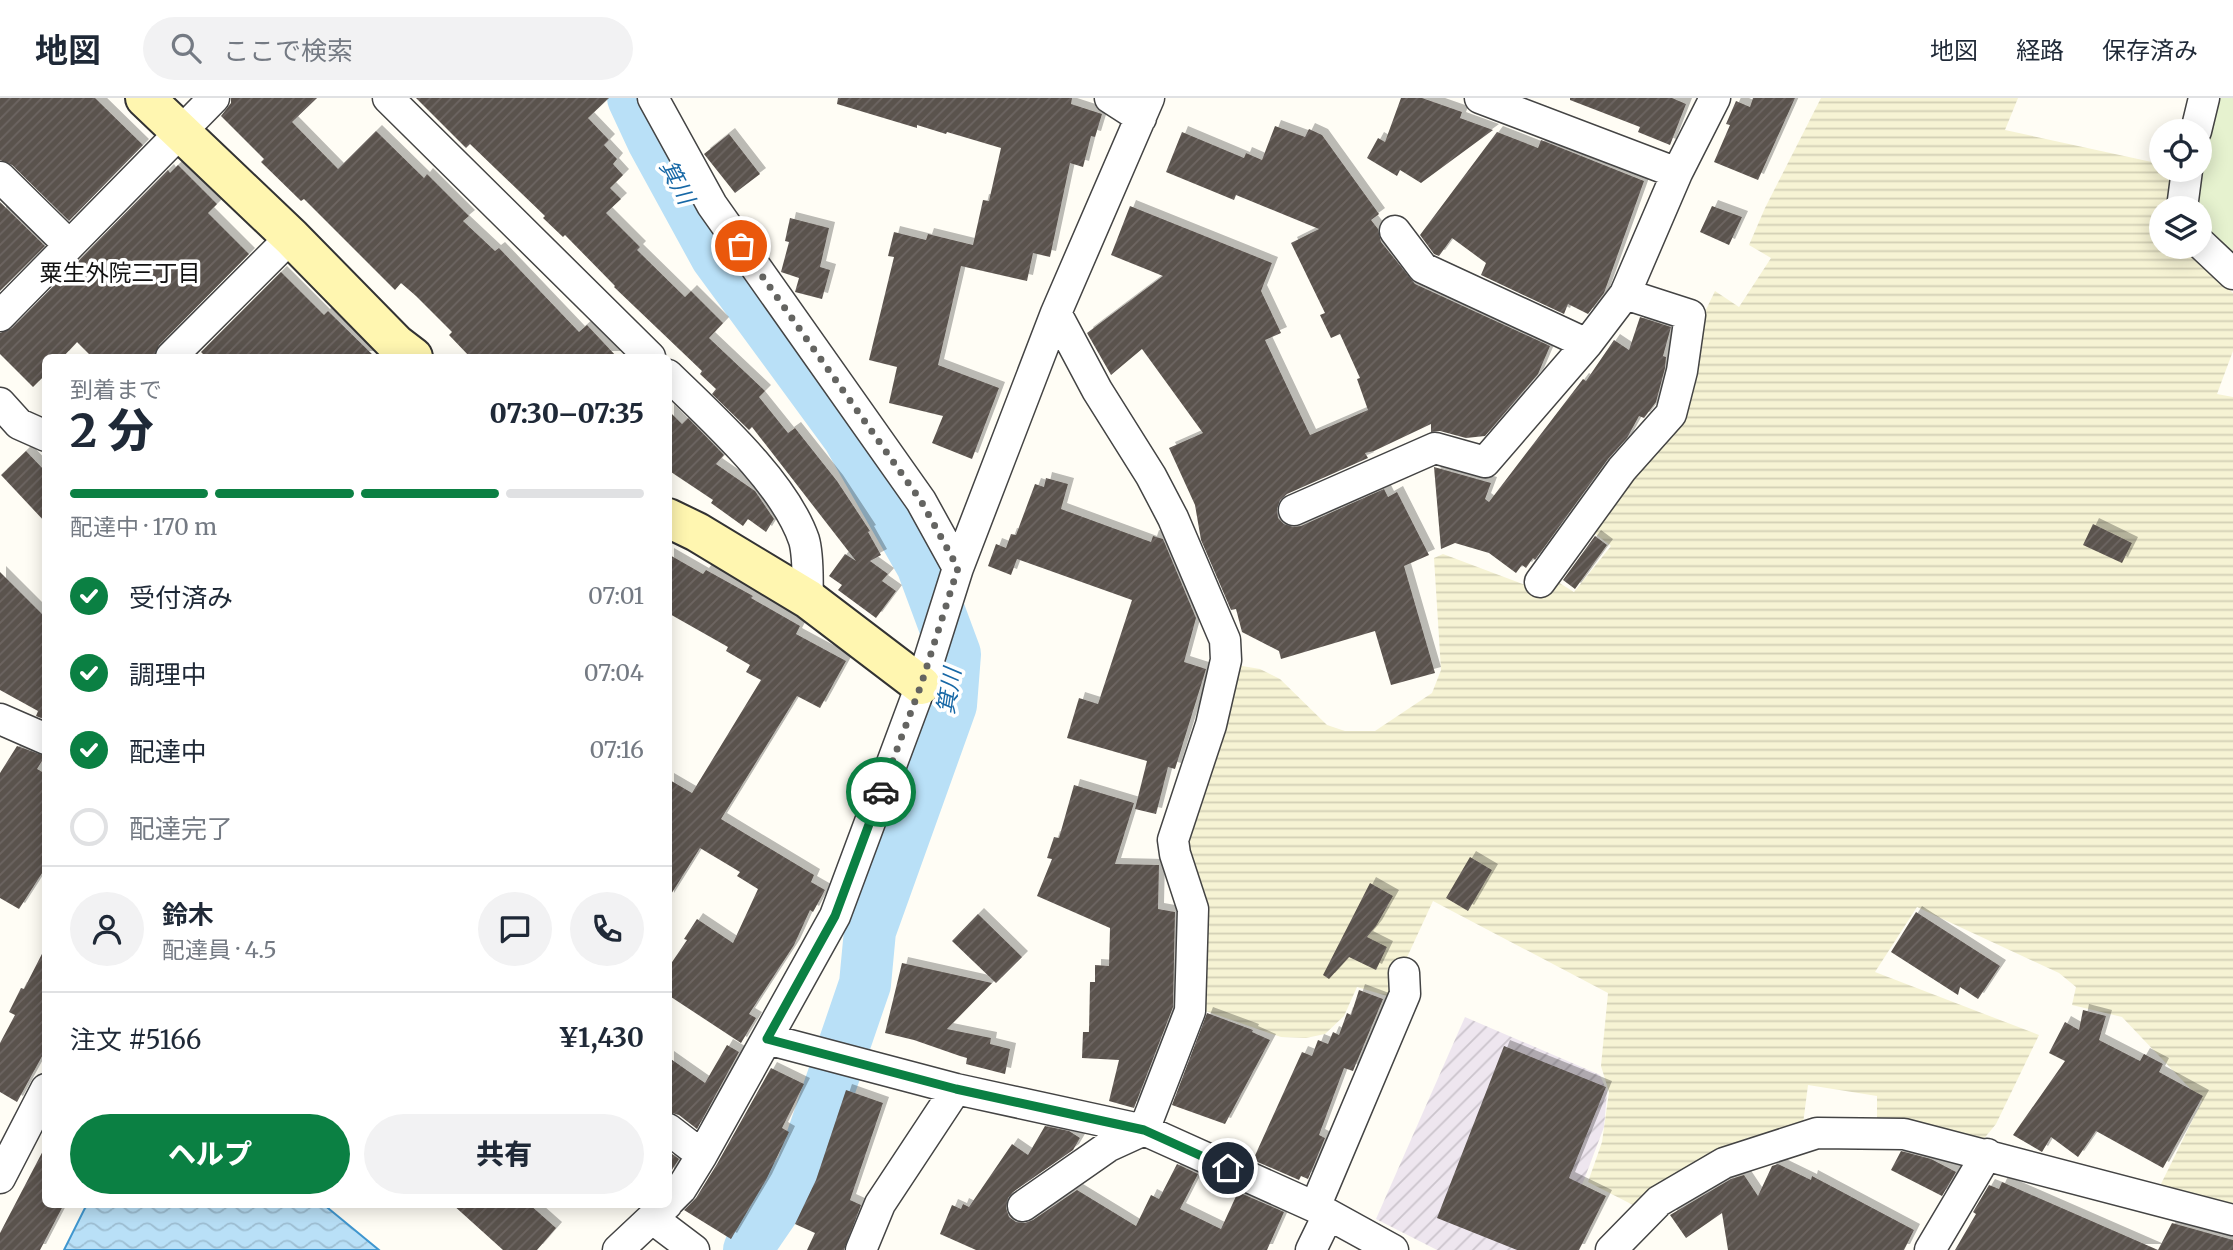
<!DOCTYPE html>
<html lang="ja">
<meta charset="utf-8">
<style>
:root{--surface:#fff;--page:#f2f2f3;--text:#1f2937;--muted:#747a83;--line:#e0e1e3;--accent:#0b8043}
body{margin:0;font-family:Merriweather,"Noto Sans JP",serif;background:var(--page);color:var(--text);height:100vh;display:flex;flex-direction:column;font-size:26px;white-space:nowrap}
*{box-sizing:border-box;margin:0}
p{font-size:23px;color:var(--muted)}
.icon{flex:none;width:38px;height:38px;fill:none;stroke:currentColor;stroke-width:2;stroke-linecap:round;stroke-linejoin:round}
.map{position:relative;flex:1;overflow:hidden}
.sheet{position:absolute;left:42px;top:256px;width:630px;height:854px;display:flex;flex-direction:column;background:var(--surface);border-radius:10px;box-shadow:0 4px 18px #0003}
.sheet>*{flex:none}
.controls{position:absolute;left:2149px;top:21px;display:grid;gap:14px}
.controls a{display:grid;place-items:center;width:63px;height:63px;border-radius:50%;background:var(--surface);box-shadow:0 4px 18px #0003;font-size:35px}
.pin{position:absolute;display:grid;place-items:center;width:60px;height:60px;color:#fff;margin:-30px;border:4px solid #fff;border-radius:50%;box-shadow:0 2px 7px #0007}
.courier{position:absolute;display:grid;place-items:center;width:70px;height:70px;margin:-35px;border:5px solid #0b8043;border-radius:50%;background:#fff;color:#222;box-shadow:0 2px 9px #0007}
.summary em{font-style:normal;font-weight:800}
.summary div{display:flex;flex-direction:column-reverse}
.summary{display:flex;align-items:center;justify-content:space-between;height:119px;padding:0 28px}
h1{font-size:46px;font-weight:800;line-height:52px}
.bar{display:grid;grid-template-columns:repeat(4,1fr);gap:10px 7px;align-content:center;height:84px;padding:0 28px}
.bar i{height:9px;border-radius:5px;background:var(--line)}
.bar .selected{background:var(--accent)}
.bar p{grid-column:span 4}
.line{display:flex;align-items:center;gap:18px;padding:0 28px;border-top:2px solid var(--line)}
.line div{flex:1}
.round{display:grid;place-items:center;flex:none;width:74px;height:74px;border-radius:37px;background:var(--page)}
ol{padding:0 28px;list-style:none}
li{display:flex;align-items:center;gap:21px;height:77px}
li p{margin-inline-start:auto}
li .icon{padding:7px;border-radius:50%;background:var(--accent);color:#fff;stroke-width:4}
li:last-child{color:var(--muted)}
li i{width:38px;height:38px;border:4px solid var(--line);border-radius:50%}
.action{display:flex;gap:14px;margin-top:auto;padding:14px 28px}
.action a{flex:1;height:80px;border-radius:42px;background:var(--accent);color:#fff;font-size:28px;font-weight:800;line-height:80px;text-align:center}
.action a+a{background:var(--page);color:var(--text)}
header{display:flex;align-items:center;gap:42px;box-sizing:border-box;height:98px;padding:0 35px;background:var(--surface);border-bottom:2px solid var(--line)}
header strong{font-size:33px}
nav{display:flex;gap:38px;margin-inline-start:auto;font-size:24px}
.search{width:490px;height:63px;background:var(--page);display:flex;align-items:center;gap:18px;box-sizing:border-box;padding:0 24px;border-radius:38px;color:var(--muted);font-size:26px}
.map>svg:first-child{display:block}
.industrial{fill:url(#industrial-furrows)}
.farmland{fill:url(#farmland-rules)}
.pitch{fill:#e6f2cf}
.water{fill:url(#water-waves);stroke:#3f96cf;stroke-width:2}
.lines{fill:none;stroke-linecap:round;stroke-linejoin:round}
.river{stroke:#b9e0f7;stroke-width:52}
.building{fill:url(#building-hatch);filter:url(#shadow)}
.street-casing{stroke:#444;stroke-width:33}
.secondary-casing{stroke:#333;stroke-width:42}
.street{stroke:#fff;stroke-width:30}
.secondary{stroke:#fff6b0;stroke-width:38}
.done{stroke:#646461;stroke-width:7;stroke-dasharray:0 12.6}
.route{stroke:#0b8043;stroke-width:9}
.labels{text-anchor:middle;stroke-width:7;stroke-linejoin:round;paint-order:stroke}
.water-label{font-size:23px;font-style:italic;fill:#1768a6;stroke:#fff}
.neighbourhood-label{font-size:23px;fill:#111;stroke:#fff}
</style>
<header>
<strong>地図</strong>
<div class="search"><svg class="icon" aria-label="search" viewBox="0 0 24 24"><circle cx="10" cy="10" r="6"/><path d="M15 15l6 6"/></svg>ここで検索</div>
<nav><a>地図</a><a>経路</a><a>保存済み</a></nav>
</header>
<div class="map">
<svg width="2233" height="1152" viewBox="0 0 2233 1152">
<defs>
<pattern id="industrial-furrows" width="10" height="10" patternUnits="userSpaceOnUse" patternTransform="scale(1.75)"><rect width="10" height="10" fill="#eee6ef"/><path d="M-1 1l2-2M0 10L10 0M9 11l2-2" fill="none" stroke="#cbc4cc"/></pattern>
<pattern id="farmland-rules" width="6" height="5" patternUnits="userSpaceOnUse" patternTransform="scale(1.75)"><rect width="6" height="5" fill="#f6f3d4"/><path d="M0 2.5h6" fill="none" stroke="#d2cfb5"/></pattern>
<pattern id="water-waves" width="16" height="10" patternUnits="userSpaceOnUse" patternTransform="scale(1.75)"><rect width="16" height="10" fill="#b9e0f7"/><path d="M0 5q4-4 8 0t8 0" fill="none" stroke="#9ebfd3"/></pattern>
<pattern id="building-hatch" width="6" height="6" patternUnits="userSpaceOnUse" patternTransform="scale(1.75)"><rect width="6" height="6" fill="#5a524d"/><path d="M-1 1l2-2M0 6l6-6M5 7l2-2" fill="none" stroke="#6d6662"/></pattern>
<filter id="shadow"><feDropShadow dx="6" dy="-6" stdDeviation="0" flood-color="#0004"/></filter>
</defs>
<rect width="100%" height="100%" fill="#fffdf5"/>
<!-- industrial -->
<path class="industrial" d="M 1465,919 L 1600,977 L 1607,994 L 1604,1029 L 1584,1082 L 1548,1152 L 1437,1152 L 1376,1121 Z"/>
<!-- farmland -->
<path class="farmland" d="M 1821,0 L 2018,0 L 2005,32 L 2161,66 L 2161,72 L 2174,72 L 2168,110 L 2161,110 L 2161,149 L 2183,149 L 2233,195 L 2233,253 L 2217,296 L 2233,299 L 2233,1110 L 2159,1090 L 2202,1003 L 2122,919 L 2072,907 L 2076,889 L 2059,875 L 1917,809 L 1875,874 L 2039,937 L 1996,1026 L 1982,1043 L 1877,1023 L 1877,998 L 1808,987 L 1803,1026 L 1747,1040 L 1687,1071 L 1635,1108 L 1588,1084 L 1602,1044 L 1609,994 L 1601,968 L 1608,895 L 1433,803 L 1397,881 L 1394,900 L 1357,889 L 1344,918 L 1325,936 L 1306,940 L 1281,939 L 1197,910 L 1182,752 L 1236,567 L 1260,571 L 1280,581 L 1327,627 L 1345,633 L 1375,633 L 1432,595 L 1441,572 L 1434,460 L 1443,456 L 1528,488 L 1553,481 L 1574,494 L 1611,448 L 1589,431 L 1621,388 L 1715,193 L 1739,209 L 1771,160 L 1749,147 L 1765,110 Z"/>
<!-- pitch -->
<path class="pitch" d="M 2217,0 L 2233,0 L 2233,159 L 2200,125 L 2200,110 L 2195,110 L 2196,91 Z"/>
<!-- water -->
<path class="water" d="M 87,1106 L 323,1106 L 379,1152 L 64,1152 Z"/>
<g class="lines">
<!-- river -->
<path class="river" d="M 633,0 L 653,43 L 716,158 L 848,338 L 922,467 L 955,556 L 951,607 L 870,833 L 865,886 L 802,1070 L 754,1140 L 749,1152"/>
</g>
<!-- building -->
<path class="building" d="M 0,0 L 95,0 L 143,47 L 69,123 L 12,67 L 0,62 Z
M 231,0 L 317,0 L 292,24 L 338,71 L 376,33 L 424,80 L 427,76 L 469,118 L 463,123 L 495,153 L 499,150 L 579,234 L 587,227 L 617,259 L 470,259 L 449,237 L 452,234 L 416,198 L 401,185 L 395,192 L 304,101 L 301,103 L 261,64 L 264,61 L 221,18 L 231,5 Z
M 416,0 L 609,0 L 588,20 L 609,42 L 604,47 L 617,61 L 613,66 L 623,77 L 610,90 L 621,101 L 606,115 L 640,149 L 637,152 L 685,199 L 691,193 L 723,225 L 709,240 L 765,293 L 759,299 L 788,335 L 795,330 L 837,383 L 870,433 L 868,434 L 881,457 L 870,463 L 888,476 L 882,483 L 896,493 L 876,520 L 838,492 L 842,487 L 829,478 L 845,456 L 856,463 L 752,329 L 749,332 L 712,296 L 716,291 L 700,276 L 702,273 L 614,189 L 615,188 L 565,137 L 563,139 L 543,120 L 545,118 L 470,46 L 466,50 Z
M 838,0 L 1072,0 L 1071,6 L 1102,16 L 1095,39 L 1091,38 L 1083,69 L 1070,65 L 1050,159 L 1033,155 L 1027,183 L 961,168 L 938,267 L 999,290 L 972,361 L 932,345 L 943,318 L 889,305 L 897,269 L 869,262 L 894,159 L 888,158 L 894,134 L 926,142 L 928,136 L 973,147 L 983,102 L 989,103 L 1001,50 L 947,34 L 946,36 L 917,27 L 917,30 L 837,6 Z
M 1401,0 L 1422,0 L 1462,14 L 1460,20 L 1493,32 L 1421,85 L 1400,72 L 1397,78 L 1367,60 L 1378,40 L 1385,44 Z
M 1570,0 L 1672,0 L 1686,6 L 1670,47 L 1638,34 L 1640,29 L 1570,2 Z
M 1753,0 L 1795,0 L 1758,82 L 1714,64 L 1730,27 L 1726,26 L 1736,3 L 1750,9 Z
M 1275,28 L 1305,39 L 1309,31 L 1322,37 L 1379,116 L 1371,122 L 1378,131 L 1381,144 L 1415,186 L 1550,248 L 1538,276 L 1485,338 L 1466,340 L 1440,333 L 1431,334 L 1431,326 L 1374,353 L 1365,355 L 1368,360 L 1287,396 L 1280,402 L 1277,411 L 1278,420 L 1284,426 L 1293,429 L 1301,428 L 1384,391 L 1388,399 L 1397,394 L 1429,457 L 1404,468 L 1435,575 L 1391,587 L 1375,533 L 1281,561 L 1279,553 L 1242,534 L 1236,511 L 1231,512 L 1201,442 L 1195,407 L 1169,350 L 1203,335 L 1142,251 L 1111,277 L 1087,235 L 1163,178 L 1111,157 L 1130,108 L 1272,165 L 1261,193 L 1281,235 L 1265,242 L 1310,337 L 1368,312 L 1357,281 L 1360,280 L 1340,236 L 1331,240 L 1320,217 L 1325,215 L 1291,145 L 1319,131 L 1236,97 L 1234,102 L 1166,74 L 1182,34 L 1244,60 L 1246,55 L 1262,62 Z
M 1497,34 L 1538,50 L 1541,42 L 1644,83 L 1604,195 L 1588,216 L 1568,206 L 1564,216 L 1481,177 L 1486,165 L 1452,140 L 1439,158 L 1434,156 L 1420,137 Z
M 729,36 L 760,76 L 735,95 L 704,56 Z
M 178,67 L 217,106 L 208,115 L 249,156 L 159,247 L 154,259 L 92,259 L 77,244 L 63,259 L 46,259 L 46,276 L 33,289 L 0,256 L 0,235 L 12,230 L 168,72 L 170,75 Z
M 0,104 L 45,148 L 0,193 Z
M 1712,108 L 1742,119 L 1729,147 L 1700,134 Z
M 790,120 L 829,130 L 820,169 L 830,172 L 822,201 L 795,194 L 799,180 L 781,174 L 789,144 L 785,143 Z
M 281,174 L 324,217 L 328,213 L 375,259 L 206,259 L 201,254 Z
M 1640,219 L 1671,229 L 1663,258 L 1666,259 L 1665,270 L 1656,304 L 1644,320 L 1639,318 L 1627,340 L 1608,361 L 1535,462 L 1533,460 L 1526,470 L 1522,467 L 1516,475 L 1489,455 L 1455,445 L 1441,451 L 1434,369 L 1491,385 L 1485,401 L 1489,404 L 1583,281 L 1586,283 L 1614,242 L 1629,252 Z
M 668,312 L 682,326 L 688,320 L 724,357 L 716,366 L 755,393 L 774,421 L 766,434 L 748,421 L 743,428 L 711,405 L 713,402 L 668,372 Z
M 26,353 L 46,374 L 46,425 L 1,377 Z
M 1046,380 L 1068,386 L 1061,411 L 1151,444 L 1153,438 L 1163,441 L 1196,520 L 1184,564 L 1206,571 L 1175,671 L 1168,669 L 1156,716 L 1135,711 L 1147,663 L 1067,640 L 1079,600 L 1098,606 L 1132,502 L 1017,461 L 1011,477 L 988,468 L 996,446 L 1006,450 L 1011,436 L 1016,437 L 1035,386 L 1044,389 Z
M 2093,426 L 2132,445 L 2122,465 L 2083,447 Z
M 1595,438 L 1607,447 L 1575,491 L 1563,482 Z
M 668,456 L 703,476 L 706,472 L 753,498 L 751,500 L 800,528 L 796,536 L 846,563 L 820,610 L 797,598 L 721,721 L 814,777 L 811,784 L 825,792 L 813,814 L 810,812 L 794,847 L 749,916 L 756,920 L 741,945 L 668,897 L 668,870 L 687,842 L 684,841 L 697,821 L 733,845 L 758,791 L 737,778 L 740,774 L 700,750 L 668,801 L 668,681 L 692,695 L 761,582 L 746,574 L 750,567 L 726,553 L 728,549 L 668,515 Z
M 0,474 L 46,520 L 46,622 L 36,618 L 38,613 L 0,592 Z
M 17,648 L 45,658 L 37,671 L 46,676 L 46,769 L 19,811 L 0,800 L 0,675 Z
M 1074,687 L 1134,705 L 1115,766 L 1159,767 L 1158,811 L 1175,814 L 1173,909 L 1134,1010 L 1109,1003 L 1119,962 L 1082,960 L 1083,934 L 1089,934 L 1090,884 L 1095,884 L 1095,867 L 1109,868 L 1110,830 L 1037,798 L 1052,761 L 1047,760 L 1054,739 L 1059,740 Z
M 1470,759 L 1492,772 L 1468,813 L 1446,800 Z
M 1370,785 L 1393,798 L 1376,828 L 1367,839 L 1387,849 L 1376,872 L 1349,859 L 1329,881 L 1323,877 Z
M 1916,814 L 2000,868 L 1978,901 L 1960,889 L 1958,897 L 1891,854 Z
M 978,816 L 1022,859 L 996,885 L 952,843 Z
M 46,848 L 46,951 L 17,1004 L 0,994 L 0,945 L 15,917 L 9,914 L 21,890 L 24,891 Z
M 902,865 L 992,885 L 947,931 L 991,940 L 990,946 L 1010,951 L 1005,976 L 966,966 L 967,960 L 960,958 L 914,942 L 885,935 Z
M 1359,892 L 1383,901 L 1353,973 L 1344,970 L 1319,1037 L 1325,1040 L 1308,1081 L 1301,1078 L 1299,1082 L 1253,1062 L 1302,954 L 1312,958 L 1318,942 L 1328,946 L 1333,934 L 1339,937 L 1347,915 L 1351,917 Z
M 2083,912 L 2106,918 L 2099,942 L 2140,963 L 2144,956 L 2163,966 L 2159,974 L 2203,998 L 2163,1070 L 2096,1033 L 2078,1059 L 2051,1039 L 2042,1054 L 2013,1037 L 2065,963 L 2049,955 L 2065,924 L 2079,932 Z
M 1207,915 L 1253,932 L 1252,934 L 1270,942 L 1225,1026 L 1172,1007 Z
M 727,947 L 739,954 L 697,1031 L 679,1017 L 668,1014 L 668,959 L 705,985 Z
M 1504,948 L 1606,989 L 1569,1080 L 1606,1098 L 1579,1152 L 1517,1152 L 1437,1120 Z
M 771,970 L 804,986 L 782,1030 L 789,1034 L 766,1082 L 731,1141 L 684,1112 L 696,1100 L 717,1066 Z
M 846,992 L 883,1005 L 850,1102 L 861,1107 L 844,1152 L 807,1152 L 815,1135 L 795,1126 L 816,1082 Z
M 1045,1028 L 1069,1033 L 1080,1040 L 1073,1052 L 1013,1094 L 1008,1100 L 1006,1110 L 1009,1119 L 1016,1124 L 1025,1125 L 1033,1122 L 1077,1092 L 1136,1128 L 1151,1097 L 1159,1101 L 1177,1066 L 1198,1076 L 1180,1111 L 1221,1131 L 1238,1094 L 1284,1114 L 1267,1152 L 976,1152 L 940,1136 L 952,1107 L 961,1111 L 963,1106 L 969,1109 L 1012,1046 L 1028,1057 Z
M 46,1047 L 46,1106 L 64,1106 L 40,1152 L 0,1152 L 0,1135 Z
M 668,1053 L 679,1061 L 668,1078 Z
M 1901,1053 L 1931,1061 L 1956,1074 L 1942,1098 L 1891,1072 Z
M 1778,1066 L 1811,1082 L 1812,1078 L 1914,1132 L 1904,1152 L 1728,1152 L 1722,1115 L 1686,1140 L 1670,1117 L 1731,1081 L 1744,1077 L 1758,1098 L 1772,1068 Z
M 2002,1084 L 2158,1152 L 2172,1125 L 2233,1142 L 2233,1152 L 1955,1152 L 1976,1116 L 1973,1114 L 1989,1087 L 1999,1091 Z
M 452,1106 L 529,1106 L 556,1130 L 537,1152 L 503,1152 Z"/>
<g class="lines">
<defs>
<path id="street" d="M 388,0 L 650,259
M 653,0 L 712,107 L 921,403 L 958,470
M 1110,0 L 1141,20
M 1480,0 L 1677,75
M 2196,33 L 2204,0
M 0,79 L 69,147
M 2182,110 L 2187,72
M 1395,133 L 1423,170 L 1587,246
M 2200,145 L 2233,176
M 0,218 L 214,0
M 171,259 L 291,139
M 668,277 C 712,320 784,384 804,442 C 809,459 807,483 808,501
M 0,305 L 19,326 L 46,338
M 1294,412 L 1435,350 L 1485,364 L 1587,246 L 1625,196 L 1677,75 L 1715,0
M 1540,484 L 1622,371 L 1671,316 L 1682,273 L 1690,217 L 1625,196
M 0,621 L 46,641
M 767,941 L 956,991 L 1144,1032 L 1315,1109 L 1393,1152
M 668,1031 L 702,1057
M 0,1080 L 46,991
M 668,1104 L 681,1091 L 702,1057 L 835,818 L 921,587 L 958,470 L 1056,215 L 1149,0
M 1023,1108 L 1109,1048 L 1144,1032 L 1190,913 L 1193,811 L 1175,756 L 1173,742 L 1211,627 L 1226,562 L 1225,542 L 1173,420 L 1151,378 L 1097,292 L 1056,215
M 1315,1109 L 1405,896 L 1404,875
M 653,1121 L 694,1152
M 618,1152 L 667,1106
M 861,1152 L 880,1106 L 956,991
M 1311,1152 L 1328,1117
M 1611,1152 L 1659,1103 L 1724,1065 L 1817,1035 L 1904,1036 L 2233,1122
M 1930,1152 L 1987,1056"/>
<path id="secondary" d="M 145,0 L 291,139 L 396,246 L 413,259
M 668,420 L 697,434 L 808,501 L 921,587"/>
</defs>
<!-- street casing -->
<use href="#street" class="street-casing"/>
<!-- secondary casing -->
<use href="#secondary" class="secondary-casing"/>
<!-- street -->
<use href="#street" class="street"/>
<!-- secondary -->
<use href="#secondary" class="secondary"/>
</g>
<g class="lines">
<!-- done -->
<path class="done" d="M 741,148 L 921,403 L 958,470 L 921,587 L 881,694"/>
<!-- route -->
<path class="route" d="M 881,694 L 835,818 L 767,941 L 956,991 L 1144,1032 L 1228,1070"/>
</g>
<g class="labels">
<!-- water labels -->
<g class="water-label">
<text transform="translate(677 84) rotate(62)" y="8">箕川</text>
<text transform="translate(949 593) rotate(-81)" y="8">箕川</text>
</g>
<!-- neighbourhood labels -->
<g class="neighbourhood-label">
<text x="120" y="183">粟生外院三丁目</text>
</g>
</g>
</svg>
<div class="controls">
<a><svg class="icon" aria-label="locate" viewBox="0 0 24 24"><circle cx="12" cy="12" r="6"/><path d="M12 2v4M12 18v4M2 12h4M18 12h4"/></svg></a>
<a><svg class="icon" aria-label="layers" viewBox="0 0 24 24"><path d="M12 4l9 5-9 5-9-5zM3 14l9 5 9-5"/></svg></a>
</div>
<div class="pin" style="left:741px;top:148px;background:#ea580c"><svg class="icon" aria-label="bag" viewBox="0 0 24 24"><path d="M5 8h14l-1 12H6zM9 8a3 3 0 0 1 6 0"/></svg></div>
<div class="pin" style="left:1228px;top:1070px;background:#1f2937"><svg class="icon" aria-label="home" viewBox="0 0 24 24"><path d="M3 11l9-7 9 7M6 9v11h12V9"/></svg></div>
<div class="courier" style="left:881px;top:694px"><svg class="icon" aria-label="car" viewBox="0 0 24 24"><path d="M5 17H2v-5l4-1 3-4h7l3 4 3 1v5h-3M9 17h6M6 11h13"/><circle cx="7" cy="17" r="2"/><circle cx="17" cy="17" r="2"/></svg></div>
<section class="sheet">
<div class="summary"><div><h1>2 分</h1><p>到着まで</p></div><em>07:30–07:35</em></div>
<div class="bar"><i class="selected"></i><i class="selected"></i><i class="selected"></i><i></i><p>配達中 · 170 m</p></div>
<ol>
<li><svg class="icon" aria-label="check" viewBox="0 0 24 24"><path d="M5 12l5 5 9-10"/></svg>受付済み<p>07:01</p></li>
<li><svg class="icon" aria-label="check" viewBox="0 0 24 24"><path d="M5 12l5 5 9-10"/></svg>調理中<p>07:04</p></li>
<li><svg class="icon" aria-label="check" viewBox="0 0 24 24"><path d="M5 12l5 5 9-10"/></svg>配達中<p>07:16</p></li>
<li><i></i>配達完了</li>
</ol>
<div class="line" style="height:126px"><a class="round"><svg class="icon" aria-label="person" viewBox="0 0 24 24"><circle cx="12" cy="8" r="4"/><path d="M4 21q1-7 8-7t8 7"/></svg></a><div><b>鈴木</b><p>配達員 · 4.5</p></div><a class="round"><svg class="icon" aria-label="chat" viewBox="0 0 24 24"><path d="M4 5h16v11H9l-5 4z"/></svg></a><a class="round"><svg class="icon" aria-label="phone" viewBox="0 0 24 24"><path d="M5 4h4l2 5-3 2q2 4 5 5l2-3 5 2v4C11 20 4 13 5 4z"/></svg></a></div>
<div class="line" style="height:91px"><div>注文 #5166</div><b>¥1,430</b></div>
<div class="action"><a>ヘルプ</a><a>共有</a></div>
</section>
</div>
